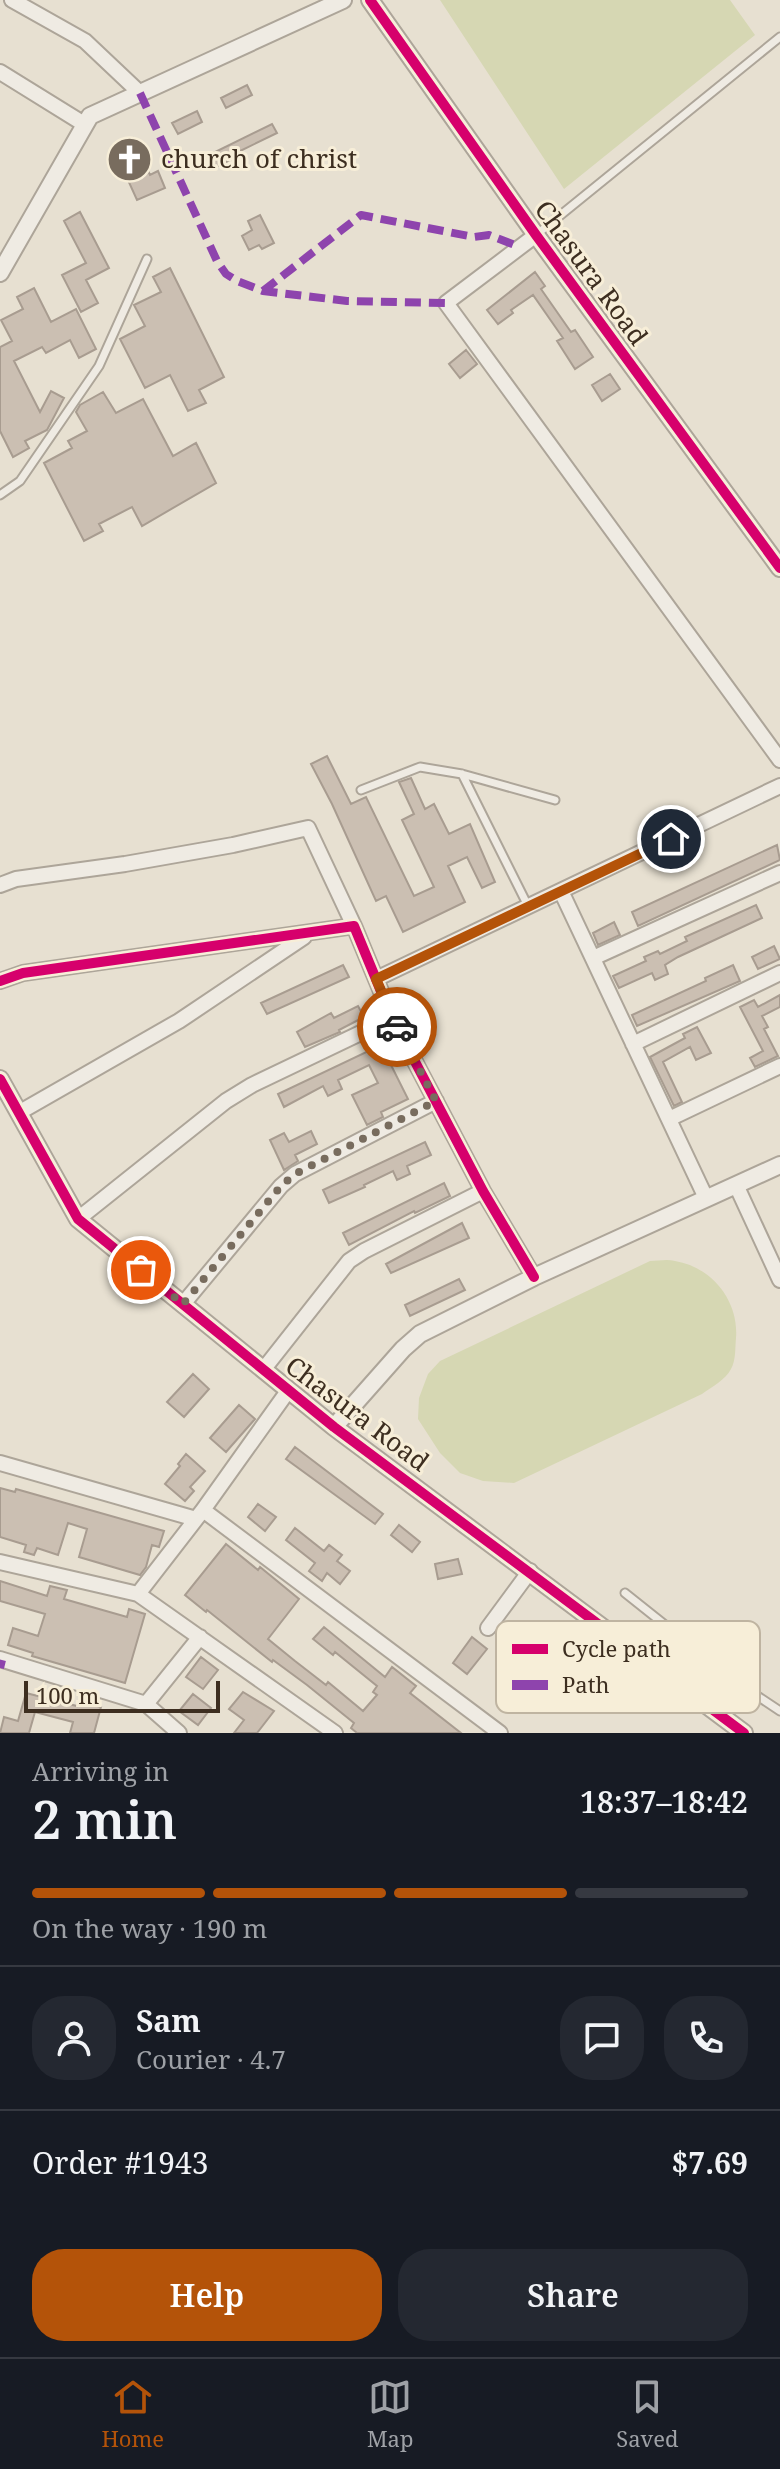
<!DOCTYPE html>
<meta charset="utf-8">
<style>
:root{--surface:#171b24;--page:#242831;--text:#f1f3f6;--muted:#9ea1a6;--line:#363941;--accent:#b45309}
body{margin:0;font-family:"Noto Serif",serif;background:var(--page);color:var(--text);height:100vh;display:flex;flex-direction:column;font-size:30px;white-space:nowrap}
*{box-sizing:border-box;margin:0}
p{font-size:26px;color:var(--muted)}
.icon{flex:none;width:44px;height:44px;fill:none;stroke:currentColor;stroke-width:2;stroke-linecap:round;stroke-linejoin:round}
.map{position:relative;height:1733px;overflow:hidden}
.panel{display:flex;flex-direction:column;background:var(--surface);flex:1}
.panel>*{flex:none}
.scale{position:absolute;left:24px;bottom:20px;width:196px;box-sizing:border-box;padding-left:8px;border:4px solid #3d2e20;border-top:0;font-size:22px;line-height:28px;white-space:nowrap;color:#3d2e20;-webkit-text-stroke:6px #f7eed8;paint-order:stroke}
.pin{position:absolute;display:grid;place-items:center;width:68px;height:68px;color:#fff;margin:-34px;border:4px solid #fff;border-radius:50%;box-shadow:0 2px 8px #0007}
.courier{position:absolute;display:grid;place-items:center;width:80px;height:80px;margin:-40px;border:6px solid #b45309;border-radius:50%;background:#fff;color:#222;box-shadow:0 2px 10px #0007}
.headline em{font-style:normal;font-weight:600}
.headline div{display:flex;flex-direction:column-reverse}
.headline{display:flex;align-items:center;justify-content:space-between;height:136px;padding:0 32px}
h1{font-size:52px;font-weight:600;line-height:60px}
.bar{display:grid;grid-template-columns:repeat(4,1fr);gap:12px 8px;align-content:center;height:96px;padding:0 32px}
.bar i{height:10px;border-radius:6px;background:var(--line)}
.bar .current{background:var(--accent)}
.bar p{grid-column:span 4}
.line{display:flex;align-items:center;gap:20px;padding:0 32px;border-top:2px solid var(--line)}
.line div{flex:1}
.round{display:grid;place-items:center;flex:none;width:84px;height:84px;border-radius:32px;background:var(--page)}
.action{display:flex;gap:16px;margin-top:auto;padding:16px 32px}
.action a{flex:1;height:92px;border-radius:32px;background:var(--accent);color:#fff;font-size:32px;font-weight:600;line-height:92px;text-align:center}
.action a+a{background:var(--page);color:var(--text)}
.dock{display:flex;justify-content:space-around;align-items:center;height:112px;border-top:2px solid var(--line);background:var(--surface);font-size:22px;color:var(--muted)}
.dock a{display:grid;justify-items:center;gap:4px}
.dock .current{color:var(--accent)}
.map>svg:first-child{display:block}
.green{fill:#d6d7b3}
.building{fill:#cbbfb2;stroke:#a89c90;stroke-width:2}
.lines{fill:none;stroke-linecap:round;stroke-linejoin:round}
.service-casing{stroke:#ada599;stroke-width:11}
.minor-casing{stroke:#ada599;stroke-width:18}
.tertiary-casing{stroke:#ada599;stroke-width:20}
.service{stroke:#efebe3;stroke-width:7}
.minor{stroke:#efebe3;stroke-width:14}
.tertiary{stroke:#efebe3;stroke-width:16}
.quiet{stroke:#8e44ad;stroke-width:8;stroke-dasharray:16 8;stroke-linecap:butt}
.cycleway-casing{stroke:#f7eed8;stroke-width:15}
.cycleway{stroke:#d6006c;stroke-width:10}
.done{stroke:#786c5e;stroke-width:8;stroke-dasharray:0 14.4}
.route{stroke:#b45309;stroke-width:10}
.labels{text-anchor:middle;stroke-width:6;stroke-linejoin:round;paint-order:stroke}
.poi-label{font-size:26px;fill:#3d2e20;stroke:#f7eed8;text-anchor:start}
.street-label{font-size:26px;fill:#3d2e20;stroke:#f7eed8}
.key{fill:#f7eed8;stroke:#bfb4a1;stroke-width:2}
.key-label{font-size:22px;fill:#3d2e20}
</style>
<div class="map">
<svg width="780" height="1733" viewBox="0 0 780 1733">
<rect width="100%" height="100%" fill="#e7e0d1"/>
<!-- green -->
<path class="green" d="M 440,0 L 730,0 L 755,35 L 564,189 Z
M 650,1261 C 658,1261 667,1259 675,1261 C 712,1267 739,1301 736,1338 C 735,1348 736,1360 731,1369 C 726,1379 712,1387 702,1394 L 514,1483 L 483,1481 L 460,1473 L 440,1453 L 418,1419 L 419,1398 L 428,1374 L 440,1361 Z"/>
<!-- building -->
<path class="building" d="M 247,85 L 252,95 L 226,108 L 221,98 Z
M 197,111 L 202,122 L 178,134 L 172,123 Z
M 272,124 L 277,133 L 236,153 L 238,156 L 212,169 L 205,157 Z
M 133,138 L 150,175 L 158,171 L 165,188 L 137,200 L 113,147 Z
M 80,212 L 109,268 L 86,280 L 98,303 L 81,312 L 62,275 L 86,263 L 64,221 Z
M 260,215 L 274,243 L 262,249 L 259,245 L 249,250 L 242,236 L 252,230 L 248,221 Z
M 170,268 L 224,377 L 199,390 L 206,403 L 188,411 L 170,375 L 145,388 L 120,339 L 145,326 L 134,305 L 161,292 L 153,277 Z
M 535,272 L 545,286 L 541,289 L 571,332 L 575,330 L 593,357 L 575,369 L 557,341 L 563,338 L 533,295 L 511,310 L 513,313 L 498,324 L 487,310 Z
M 34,288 L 51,322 L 76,309 L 96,349 L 79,358 L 70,340 L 46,353 L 42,347 L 14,361 L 40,412 L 51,391 L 64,398 L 47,430 L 25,441 L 29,448 L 13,457 L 0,431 L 0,347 L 12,341 L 1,320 L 23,309 L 17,297 Z
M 466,350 L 477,364 L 460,378 L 449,364 Z
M 610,374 L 620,389 L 602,401 L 592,385 Z
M 103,392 L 116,413 L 143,399 L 173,456 L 196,443 L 216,483 L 142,526 L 132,507 L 99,524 L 103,531 L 84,541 L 44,463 L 72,448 L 68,441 L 87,431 L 76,412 L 80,405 Z
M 327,756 L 351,804 L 366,797 L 414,896 L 434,887 L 402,820 L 414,814 L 399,782 L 411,778 L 425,809 L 434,804 L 449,834 L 470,824 L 495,882 L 482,888 L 467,857 L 448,866 L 465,902 L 403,932 L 386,896 L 376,901 L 332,804 L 311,764 Z
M 777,845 L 780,860 L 638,926 L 632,912 Z
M 756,905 L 762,918 L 678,957 L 665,965 L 668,974 L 655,980 L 652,973 L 619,988 L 613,976 L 646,961 L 644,957 L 658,951 L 660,954 L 687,941 L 685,937 Z
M 614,922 L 620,935 L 598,945 L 593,933 Z
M 774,946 L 780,959 L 758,969 L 752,957 Z
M 343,965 L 349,977 L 267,1014 L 261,1003 Z
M 733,965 L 740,981 L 637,1026 L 632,1015 L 706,981 L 705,978 Z
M 780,995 L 780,1007 L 762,1016 L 768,1027 L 764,1029 L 778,1056 L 755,1067 L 750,1058 L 763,1051 L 740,1007 L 754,1000 L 758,1007 Z
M 358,1006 L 364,1017 L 339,1030 L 340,1032 L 305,1047 L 297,1032 L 331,1013 L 334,1018 Z
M 697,1027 L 711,1053 L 696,1060 L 690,1047 L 663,1062 L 682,1102 L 674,1106 L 650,1057 L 685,1038 L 683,1034 Z
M 381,1045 L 408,1099 L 381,1112 L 383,1117 L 367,1125 L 352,1095 L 378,1083 L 369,1065 L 338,1080 L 342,1089 L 328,1096 L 323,1086 L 284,1107 L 278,1094 Z
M 311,1131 L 317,1144 L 295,1155 L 298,1161 L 284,1170 L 270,1140 L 284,1133 L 289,1142 Z
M 425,1142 L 431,1155 L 407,1166 L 410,1174 L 397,1180 L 393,1171 L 364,1185 L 365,1187 L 329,1203 L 323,1190 Z
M 444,1183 L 450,1196 L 415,1213 L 414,1211 L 349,1245 L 343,1233 Z
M 462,1223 L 469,1238 L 391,1273 L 386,1264 Z
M 459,1279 L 465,1290 L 410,1316 L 405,1305 Z
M 193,1374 L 209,1389 L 184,1417 L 167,1402 Z
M 239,1405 L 255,1419 L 226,1452 L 210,1438 Z
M 295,1447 L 383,1514 L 375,1524 L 286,1459 Z
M 186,1454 L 205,1471 L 190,1487 L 194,1491 L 185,1501 L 165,1484 L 180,1466 L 178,1464 Z
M 0,1488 L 15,1492 L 16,1489 L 164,1531 L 159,1547 L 152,1545 L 146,1567 L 140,1575 L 79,1557 L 87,1529 L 68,1523 L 58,1555 L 37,1548 L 34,1555 L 24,1552 L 26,1545 L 0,1537 Z
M 258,1504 L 276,1517 L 265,1531 L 248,1517 Z
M 399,1525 L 420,1542 L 412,1552 L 391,1535 Z
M 295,1528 L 324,1551 L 329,1545 L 342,1555 L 337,1561 L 350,1571 L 340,1584 L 327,1573 L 322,1581 L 309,1571 L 315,1563 L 286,1540 Z
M 226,1544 L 258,1570 L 260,1567 L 299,1599 L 268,1639 L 295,1661 L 326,1685 L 328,1682 L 363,1711 L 377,1695 L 373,1692 L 377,1686 L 335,1652 L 333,1655 L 313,1639 L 324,1627 L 385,1677 L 392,1667 L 416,1686 L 410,1693 L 461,1733 L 357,1733 L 351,1728 L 354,1723 L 307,1685 L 273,1660 L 272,1662 L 207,1610 L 206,1612 L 185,1595 Z
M 458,1559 L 462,1574 L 438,1579 L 435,1564 Z
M 0,1581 L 47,1596 L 50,1586 L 67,1590 L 64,1599 L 127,1617 L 129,1609 L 145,1614 L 125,1683 L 32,1656 L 33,1653 L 8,1645 L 13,1628 L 38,1636 L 45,1614 L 0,1601 Z
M 472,1637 L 487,1649 L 467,1674 L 453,1663 Z
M 201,1657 L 218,1670 L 203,1689 L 186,1677 Z
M 243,1692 L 274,1711 L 257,1733 L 234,1733 L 244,1720 L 229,1709 Z
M 26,1693 L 77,1706 L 79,1701 L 101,1707 L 94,1733 L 70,1733 L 73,1722 L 35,1712 L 29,1733 L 0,1733 L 4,1717 L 18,1721 Z
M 193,1694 L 211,1708 L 198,1725 L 179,1711 Z"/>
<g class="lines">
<defs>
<path id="service" d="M 536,235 L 780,37
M 0,495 L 20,481 L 99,366 L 147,259
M 462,774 L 528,906
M 361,790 L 420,767 L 462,774 L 555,800
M 625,1593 L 738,1683 L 780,1711"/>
<path id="minor" d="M 12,0 L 85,41 L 140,93
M 0,72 L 84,124
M 536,235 L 446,303 L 780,760
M 0,885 L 16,879 L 125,864 L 233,845 L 308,828 L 354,926
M 561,891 L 706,1198
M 593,958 L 780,873
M 376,979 L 780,786
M 0,981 L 23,973 L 354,926 L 392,1018 L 483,1191 L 534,1277
M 633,1044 L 780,973
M 20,1112 L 179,1021 L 304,937
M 669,1119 L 780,1066
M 737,1187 L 780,1280
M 78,1219 L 226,1101 L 252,1085 L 392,1018
M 183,1304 L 281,1186 L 295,1174 L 436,1101
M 263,1370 L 349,1261 L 364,1251 L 483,1191
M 288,1391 L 203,1510 L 138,1594 L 335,1733
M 0,1463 L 196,1519
M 203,1510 L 500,1733
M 0,1562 L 138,1594
M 488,1628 L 530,1571
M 0,1659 L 146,1704
M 179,1733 L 146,1704 L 200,1637"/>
<path id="tertiary" d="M 370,0 L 536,235 L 780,568
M 0,273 L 90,116 L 343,0
M 0,1079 L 78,1219 L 334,1427 L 744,1733
M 334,1427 L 403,1349 L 420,1334 L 534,1277 L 780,1165"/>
</defs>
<!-- service casing -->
<use href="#service" class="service-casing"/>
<!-- minor casing -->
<use href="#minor" class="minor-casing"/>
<!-- tertiary casing -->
<use href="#tertiary" class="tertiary-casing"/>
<!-- service -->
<use href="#service" class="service"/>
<!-- minor -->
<use href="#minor" class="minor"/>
<!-- tertiary -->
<use href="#tertiary" class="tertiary"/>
<!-- quiet -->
<path class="quiet" d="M 140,93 L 217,261 L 226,274 L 237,281 L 263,291 L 347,301 L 446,303
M 263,291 L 361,215 L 474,237 L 489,235 L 520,247
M 0,1668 L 2,1660"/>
<defs>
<path id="cycleway" d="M 370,0 L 536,235 L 780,568
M 0,981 L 23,973 L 354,926 L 392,1018 L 483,1191 L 534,1277
M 0,1079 L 78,1219 L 334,1427 L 744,1733"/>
</defs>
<!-- cycleway casing -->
<use href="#cycleway" class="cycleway-casing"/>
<!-- cycleway -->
<use href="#cycleway" class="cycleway"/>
</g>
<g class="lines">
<!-- done -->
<path class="done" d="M 141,1270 L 183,1304 L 281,1186 L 295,1174 L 436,1101 L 397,1027"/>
<!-- route -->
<path class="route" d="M 397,1027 L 376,979 L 671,839"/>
</g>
<!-- icons -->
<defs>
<symbol id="church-disc" viewBox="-11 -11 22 22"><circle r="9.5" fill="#786c5e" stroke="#f7eed8"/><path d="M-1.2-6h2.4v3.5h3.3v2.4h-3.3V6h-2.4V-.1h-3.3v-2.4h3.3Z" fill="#fff"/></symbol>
</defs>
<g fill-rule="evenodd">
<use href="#church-disc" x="104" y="134" width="51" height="51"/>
</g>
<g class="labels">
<!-- poi labels -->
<g class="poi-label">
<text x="161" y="168">church of christ</text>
</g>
<!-- street labels -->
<g class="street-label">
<text transform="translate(591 273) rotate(54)" y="9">Chasura Road</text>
<text transform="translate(357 1414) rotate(37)" y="9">Chasura Road</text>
</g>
</g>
<!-- legend -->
<rect x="496" y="1621" width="264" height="92" rx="12" class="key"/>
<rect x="512" y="1644" width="36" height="10" fill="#d6006c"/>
<rect x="512" y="1680" width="36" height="10" fill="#8e44ad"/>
<g class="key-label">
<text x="562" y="1657">Cycle path</text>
<text x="562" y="1693">Path</text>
</g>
</svg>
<div class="scale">100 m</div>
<div class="pin" style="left:141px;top:1270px;background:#ea580c"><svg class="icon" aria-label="bag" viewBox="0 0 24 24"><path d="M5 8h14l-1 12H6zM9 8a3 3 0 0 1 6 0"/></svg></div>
<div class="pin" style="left:671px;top:839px;background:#1f2937"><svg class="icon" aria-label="home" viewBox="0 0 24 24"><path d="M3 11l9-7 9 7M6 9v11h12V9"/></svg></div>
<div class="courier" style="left:397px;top:1027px"><svg class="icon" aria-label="car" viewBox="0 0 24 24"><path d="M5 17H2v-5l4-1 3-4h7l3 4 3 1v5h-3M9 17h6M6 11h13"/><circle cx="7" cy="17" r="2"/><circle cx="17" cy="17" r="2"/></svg></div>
</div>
<section class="panel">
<div class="headline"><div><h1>2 min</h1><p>Arriving in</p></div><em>18:37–18:42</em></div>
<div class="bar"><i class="current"></i><i class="current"></i><i class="current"></i><i></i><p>On the way · 190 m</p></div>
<div class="line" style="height:144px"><a class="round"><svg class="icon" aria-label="person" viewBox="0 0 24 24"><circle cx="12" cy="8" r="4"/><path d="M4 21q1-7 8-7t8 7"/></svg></a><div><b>Sam</b><p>Courier · 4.7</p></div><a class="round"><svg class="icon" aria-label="chat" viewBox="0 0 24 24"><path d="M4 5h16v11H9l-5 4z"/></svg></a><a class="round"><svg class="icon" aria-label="phone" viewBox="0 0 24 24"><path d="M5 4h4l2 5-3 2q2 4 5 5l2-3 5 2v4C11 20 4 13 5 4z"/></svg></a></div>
<div class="line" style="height:104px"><div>Order #1943</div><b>$7.69</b></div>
<div class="action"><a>Help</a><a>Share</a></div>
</section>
<nav class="dock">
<a class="current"><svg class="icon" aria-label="home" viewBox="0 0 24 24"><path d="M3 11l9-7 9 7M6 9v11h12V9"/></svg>Home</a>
<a><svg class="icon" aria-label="map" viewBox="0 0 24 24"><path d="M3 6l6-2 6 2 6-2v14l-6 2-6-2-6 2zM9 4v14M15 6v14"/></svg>Map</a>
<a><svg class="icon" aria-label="saved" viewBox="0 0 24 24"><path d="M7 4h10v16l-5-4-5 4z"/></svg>Saved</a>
</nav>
